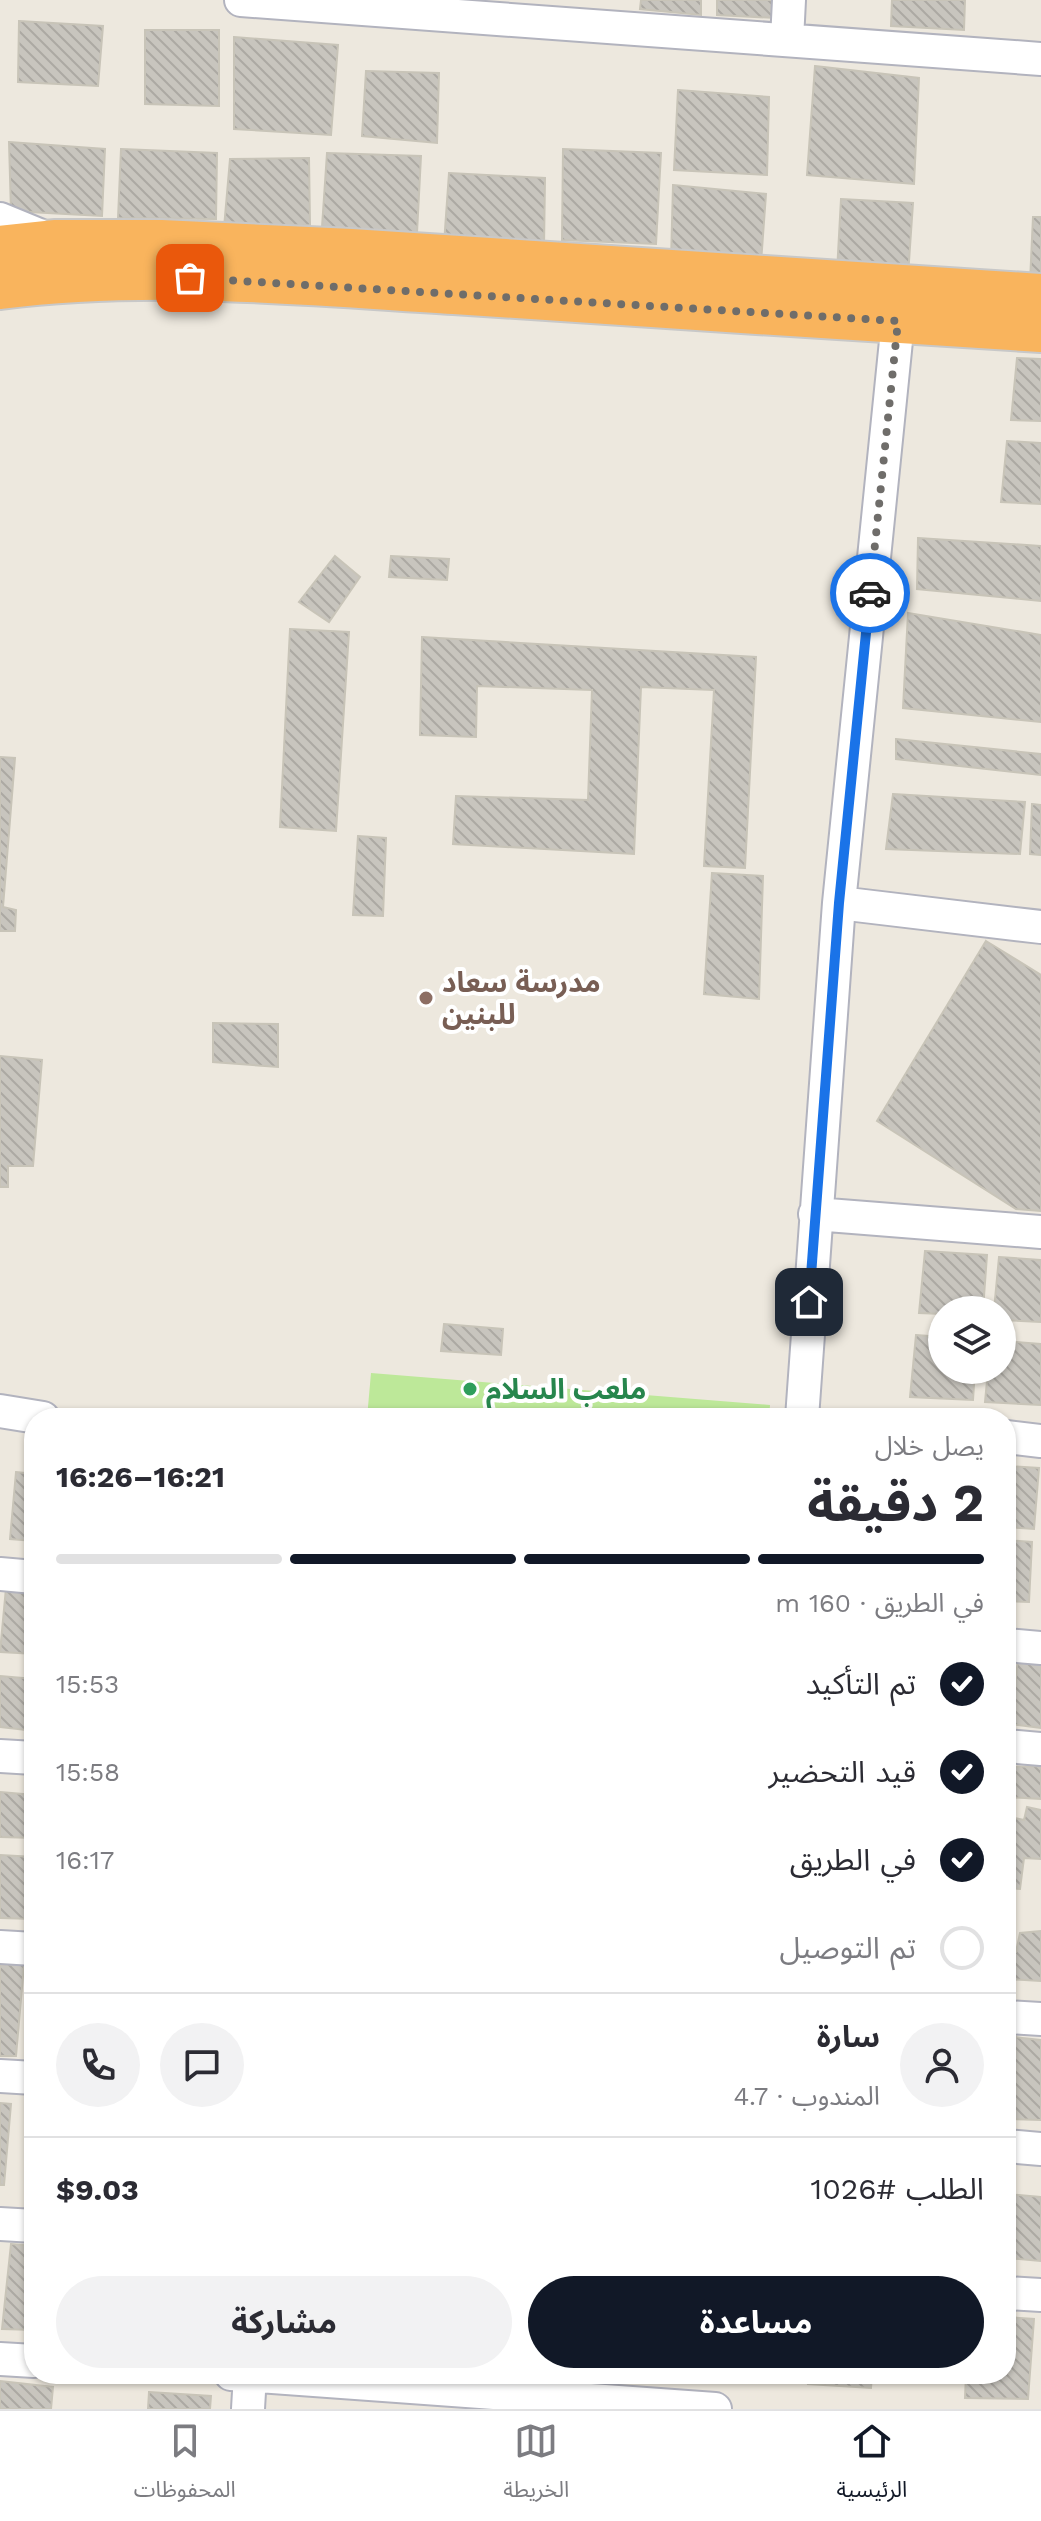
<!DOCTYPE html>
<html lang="ar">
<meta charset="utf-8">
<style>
:root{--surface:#fff;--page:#f2f2f3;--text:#2b2b33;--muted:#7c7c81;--line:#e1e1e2;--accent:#111827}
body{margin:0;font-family:"Work Sans","Noto Sans Arabic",sans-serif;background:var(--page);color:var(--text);direction:rtl;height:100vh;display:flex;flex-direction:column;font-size:30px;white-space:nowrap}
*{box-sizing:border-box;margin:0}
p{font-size:26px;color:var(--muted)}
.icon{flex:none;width:44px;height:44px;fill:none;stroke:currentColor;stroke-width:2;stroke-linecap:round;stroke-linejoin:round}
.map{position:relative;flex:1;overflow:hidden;direction:ltr}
.details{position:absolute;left:24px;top:1408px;width:992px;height:976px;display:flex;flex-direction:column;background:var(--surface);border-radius:32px;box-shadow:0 2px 6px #0004;direction:rtl}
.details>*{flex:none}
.tools{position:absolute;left:928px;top:1296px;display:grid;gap:16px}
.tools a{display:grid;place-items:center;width:88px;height:88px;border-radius:50%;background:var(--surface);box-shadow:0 2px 6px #0004;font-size:40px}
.pin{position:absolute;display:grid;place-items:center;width:68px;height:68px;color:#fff;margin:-34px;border-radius:16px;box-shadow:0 4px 12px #0006}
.courier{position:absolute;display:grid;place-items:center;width:80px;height:80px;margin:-40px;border:6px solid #1a73e8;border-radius:50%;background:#fff;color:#222;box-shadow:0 2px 10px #0007}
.head em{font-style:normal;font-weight:700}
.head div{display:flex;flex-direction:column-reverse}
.head{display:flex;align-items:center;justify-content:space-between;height:136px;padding:0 32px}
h1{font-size:52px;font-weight:700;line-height:60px}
.bar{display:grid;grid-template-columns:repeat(4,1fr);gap:12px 8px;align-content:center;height:96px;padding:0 32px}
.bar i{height:10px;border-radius:6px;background:var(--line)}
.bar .on{background:var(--accent)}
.bar p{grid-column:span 4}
.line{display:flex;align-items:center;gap:20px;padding:0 32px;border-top:2px solid var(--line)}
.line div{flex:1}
.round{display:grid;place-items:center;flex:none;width:84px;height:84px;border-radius:42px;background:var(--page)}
ol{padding:0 32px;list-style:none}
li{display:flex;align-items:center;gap:24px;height:88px}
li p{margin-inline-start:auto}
li .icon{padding:8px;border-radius:50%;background:var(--accent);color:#fff;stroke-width:4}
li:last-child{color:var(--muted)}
li i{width:44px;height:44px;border:4px solid var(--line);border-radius:50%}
.cta{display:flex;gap:16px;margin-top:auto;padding:16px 32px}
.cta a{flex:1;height:92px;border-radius:48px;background:var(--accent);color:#fff;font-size:32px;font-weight:700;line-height:92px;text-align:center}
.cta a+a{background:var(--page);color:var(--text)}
.tabs{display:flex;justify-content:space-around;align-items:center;height:112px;border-top:2px solid var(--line);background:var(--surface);font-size:22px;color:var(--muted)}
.tabs a{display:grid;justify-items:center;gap:4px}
.tabs .on{color:var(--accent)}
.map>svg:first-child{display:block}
.pitch{fill:#bde899}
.building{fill:url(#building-back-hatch);stroke:#c8c4b8;stroke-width:2}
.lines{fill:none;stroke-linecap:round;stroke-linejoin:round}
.street-casing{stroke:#b2b3be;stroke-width:36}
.highway-casing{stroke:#c8c8c8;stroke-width:48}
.street{stroke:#fff;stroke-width:32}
.highway{stroke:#f9b45d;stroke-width:44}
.done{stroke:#6f6d6a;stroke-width:8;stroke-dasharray:0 14.4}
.route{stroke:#1a73e8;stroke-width:10}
.education-dot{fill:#8d6e63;stroke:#fff;stroke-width:3}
.leisure-dot{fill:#2e9e5b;stroke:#fff;stroke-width:3}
.labels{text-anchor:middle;stroke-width:8;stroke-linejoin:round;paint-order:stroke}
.education-label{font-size:28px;font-weight:bold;fill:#785e54;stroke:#fff;text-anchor:start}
.leisure-label{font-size:28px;font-weight:bold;fill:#27864d;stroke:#fff;text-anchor:start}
</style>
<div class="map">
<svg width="1041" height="2409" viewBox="0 0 1041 2409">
<defs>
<pattern id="building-back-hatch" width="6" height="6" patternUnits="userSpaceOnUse" patternTransform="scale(2)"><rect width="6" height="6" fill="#c8c5be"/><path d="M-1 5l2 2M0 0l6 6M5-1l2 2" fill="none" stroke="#aca9a3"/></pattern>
</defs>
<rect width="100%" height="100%" fill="#ede8de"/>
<!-- pitch -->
<path class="pitch" d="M 371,1373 L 770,1405 L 769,1418 L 367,1418 Z"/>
<!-- building -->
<path class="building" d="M 641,0 L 701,0 L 701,15 L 640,9 Z
M 717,0 L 776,0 L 776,18 L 717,15 Z
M 892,0 L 965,0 L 964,30 L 891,26 Z
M 19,21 L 103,26 L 98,86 L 18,82 Z
M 145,30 L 219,30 L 219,106 L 145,104 Z
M 234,37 L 338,45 L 331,135 L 234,129 Z
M 815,66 L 919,78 L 914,184 L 807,175 Z
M 366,71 L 439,73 L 437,143 L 362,136 Z
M 678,90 L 769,97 L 767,175 L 674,170 Z
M 9,142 L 105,149 L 102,216 L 11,211 Z
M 121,149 L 217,153 L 216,219 L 118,218 Z
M 563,149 L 661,153 L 656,244 L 562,240 Z
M 327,153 L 421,156 L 417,233 L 322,227 Z
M 309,158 L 310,225 L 224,228 L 230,159 Z
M 449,173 L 545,178 L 544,247 L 444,244 Z
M 673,185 L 766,194 L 761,263 L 671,260 Z
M 841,199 L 913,203 L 908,276 L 837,272 Z
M 1033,217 L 1041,217 L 1041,283 L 1030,282 Z
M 1017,358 L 1041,359 L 1041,421 L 1011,420 Z
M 1007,441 L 1041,443 L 1041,504 L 1001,502 Z
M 918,538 L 1041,546 L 1041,601 L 917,589 Z
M 335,556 L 360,577 L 329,622 L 299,602 Z
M 391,556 L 449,559 L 447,580 L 389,577 Z
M 908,613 L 1041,635 L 1041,722 L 903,708 Z
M 290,629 L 349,632 L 336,831 L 280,827 Z
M 422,637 L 756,657 L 745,868 L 704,866 L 714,690 L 641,687 L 634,854 L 453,844 L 456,796 L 588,800 L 592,690 L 477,686 L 476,737 L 420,735 Z
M 896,739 L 1041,754 L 1041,775 L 896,759 Z
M 0,757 L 15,758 L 3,907 L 16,910 L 15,931 L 0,931 Z
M 893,794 L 1025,802 L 1020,854 L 886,849 Z
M 1032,804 L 1041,805 L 1041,855 L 1030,854 Z
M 358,836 L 386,838 L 383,916 L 353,915 Z
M 712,873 L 763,876 L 759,999 L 704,994 Z
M 986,941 L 1041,975 L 1041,1211 L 1016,1209 L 877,1121 Z
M 213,1023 L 278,1024 L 278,1067 L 213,1062 Z
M 0,1056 L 42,1060 L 33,1166 L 8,1166 L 8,1187 L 0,1187 Z
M 925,1251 L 987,1255 L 983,1310 L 942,1310 L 942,1314 L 919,1313 Z
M 999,1257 L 1041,1260 L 1041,1322 L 1002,1320 L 1002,1310 L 994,1310 Z
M 444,1324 L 503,1329 L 501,1355 L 441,1351 Z
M 916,1335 L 942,1337 L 942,1370 L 975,1370 L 973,1400 L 910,1397 Z
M 1002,1341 L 1041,1344 L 1041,1405 L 985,1402 L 988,1370 L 1002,1370 Z
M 1006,1466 L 1039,1468 L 1034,1529 L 1006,1527 Z
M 16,1472 L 34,1474 L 34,1541 L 10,1539 Z
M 1006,1540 L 1032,1542 L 1029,1602 L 1006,1601 Z
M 6,1588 L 34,1590 L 34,1654 L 0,1652 Z
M 1018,1658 L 1041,1661 L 1041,1728 L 1011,1724 Z
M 0,1676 L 34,1679 L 34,1731 L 0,1727 Z
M 1041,1766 L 1041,1799 L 1006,1797 L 1006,1767 Z
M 0,1792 L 34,1795 L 34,1838 L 0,1837 Z
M 1027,1807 L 1041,1810 L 1041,1859 L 1024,1858 L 1020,1889 L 1006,1888 L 1006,1816 L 1024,1820 Z
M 0,1855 L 34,1857 L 33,1919 L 0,1918 Z
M 1041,1931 L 1041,1981 L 1006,1979 L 1006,1952 L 1016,1952 L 1020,1933 Z
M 0,1964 L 24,1965 L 16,2056 L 0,2056 Z
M 1006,2036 L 1041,2040 L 1041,2120 L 1006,2119 Z
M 0,2103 L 11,2104 L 4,2185 L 0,2185 Z
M 1006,2194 L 1041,2197 L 1041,2261 L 1006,2258 Z
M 11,2244 L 34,2246 L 34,2330 L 2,2329 Z
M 1006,2317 L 1034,2319 L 1028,2399 L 965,2398 L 966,2374 L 1006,2374 Z
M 809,2374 L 872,2374 L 871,2388 L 808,2384 Z
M 0,2381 L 53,2387 L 51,2409 L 0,2409 Z
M 149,2392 L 211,2396 L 210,2409 L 148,2409 Z"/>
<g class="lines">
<defs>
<path id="street" d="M 241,0 L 1041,59
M 787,40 L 789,0
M 0,219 L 51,240
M 839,903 L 1041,927
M 815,1214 L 1041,1232
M 0,1411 L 43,1418
M 802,1418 L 839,903 L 898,321
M 1006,1437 L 1041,1441
M 0,1574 L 34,1577
M 1006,1645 L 1041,1648
M 1006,1746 L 1041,1749
M 0,1756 L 34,1758
M 0,1947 L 34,1949
M 1006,2017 L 1041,2019
M 0,2076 L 34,2078
M 1006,2146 L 1041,2149
M 0,2224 L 34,2226
M 1006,2293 L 1041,2295
M 0,2359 L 34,2361
M 231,2374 L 715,2409
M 248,2409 L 250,2374"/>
<path id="highway" d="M 0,248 L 54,242 L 161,242 L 351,251 L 1041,296
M 0,287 C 151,268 303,283 454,292 C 650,305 845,318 1041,330"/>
</defs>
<!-- street casing -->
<use href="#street" class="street-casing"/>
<!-- highway casing -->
<use href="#highway" class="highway-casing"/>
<!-- street -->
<use href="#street" class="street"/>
<!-- highway -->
<use href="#highway" class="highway"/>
</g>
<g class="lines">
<!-- done -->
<path class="done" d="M 190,278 L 898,321 L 870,593"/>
<!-- route -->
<path class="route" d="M 809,1302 L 839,903 L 870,593"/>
</g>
<!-- markers -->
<circle class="education-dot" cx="426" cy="998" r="8"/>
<circle class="leisure-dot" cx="470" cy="1389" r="8"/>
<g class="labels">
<!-- education labels -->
<g class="education-label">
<text x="442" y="992">مدرسة سعاد<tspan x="442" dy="32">للبنين</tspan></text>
</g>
<!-- leisure labels -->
<g class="leisure-label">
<text x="486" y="1399">ملعب السلام</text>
</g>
</g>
</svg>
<div class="tools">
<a><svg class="icon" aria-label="layers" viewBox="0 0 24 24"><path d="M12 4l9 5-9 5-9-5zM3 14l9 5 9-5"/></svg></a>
</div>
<div class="pin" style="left:190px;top:278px;background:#ea580c"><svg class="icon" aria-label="bag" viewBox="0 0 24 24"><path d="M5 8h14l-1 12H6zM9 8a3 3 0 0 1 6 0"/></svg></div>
<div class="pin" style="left:809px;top:1302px;background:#1f2937"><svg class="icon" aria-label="home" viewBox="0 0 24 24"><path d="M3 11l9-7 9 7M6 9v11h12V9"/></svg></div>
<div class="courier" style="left:870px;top:593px"><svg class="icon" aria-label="car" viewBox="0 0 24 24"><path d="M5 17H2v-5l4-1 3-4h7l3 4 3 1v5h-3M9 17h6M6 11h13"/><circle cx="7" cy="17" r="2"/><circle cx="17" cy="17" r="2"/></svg></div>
<section class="details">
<div class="head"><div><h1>2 دقيقة</h1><p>يصل خلال</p></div><em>16:21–16:26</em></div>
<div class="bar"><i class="on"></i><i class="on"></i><i class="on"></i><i></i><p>في الطريق · 160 m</p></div>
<ol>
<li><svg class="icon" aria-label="check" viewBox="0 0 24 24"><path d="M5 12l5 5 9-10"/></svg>تم التأكيد<p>15:53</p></li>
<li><svg class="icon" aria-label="check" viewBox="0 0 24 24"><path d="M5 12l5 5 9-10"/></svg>قيد التحضير<p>15:58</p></li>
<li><svg class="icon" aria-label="check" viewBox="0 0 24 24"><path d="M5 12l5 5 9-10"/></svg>في الطريق<p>16:17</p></li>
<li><i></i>تم التوصيل</li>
</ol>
<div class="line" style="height:144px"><a class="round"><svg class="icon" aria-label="person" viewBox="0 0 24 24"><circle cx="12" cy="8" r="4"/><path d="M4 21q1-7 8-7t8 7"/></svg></a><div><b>سارة</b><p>المندوب · 4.7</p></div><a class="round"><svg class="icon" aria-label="chat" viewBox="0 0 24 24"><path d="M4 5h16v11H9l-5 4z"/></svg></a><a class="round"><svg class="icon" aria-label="phone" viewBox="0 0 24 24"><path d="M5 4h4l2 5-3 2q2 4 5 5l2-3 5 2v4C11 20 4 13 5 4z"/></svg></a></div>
<div class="line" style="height:104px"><div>الطلب #1026</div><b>$9.03</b></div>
<div class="cta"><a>مساعدة</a><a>مشاركة</a></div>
</section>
</div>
<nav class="tabs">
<a class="on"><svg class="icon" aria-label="home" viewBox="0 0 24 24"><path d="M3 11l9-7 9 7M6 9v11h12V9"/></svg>الرئيسية</a>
<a><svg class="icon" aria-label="map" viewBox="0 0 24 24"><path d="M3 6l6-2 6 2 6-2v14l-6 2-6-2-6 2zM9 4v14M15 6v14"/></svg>الخريطة</a>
<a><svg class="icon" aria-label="saved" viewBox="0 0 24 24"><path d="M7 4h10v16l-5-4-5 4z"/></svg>المحفوظات</a>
</nav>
